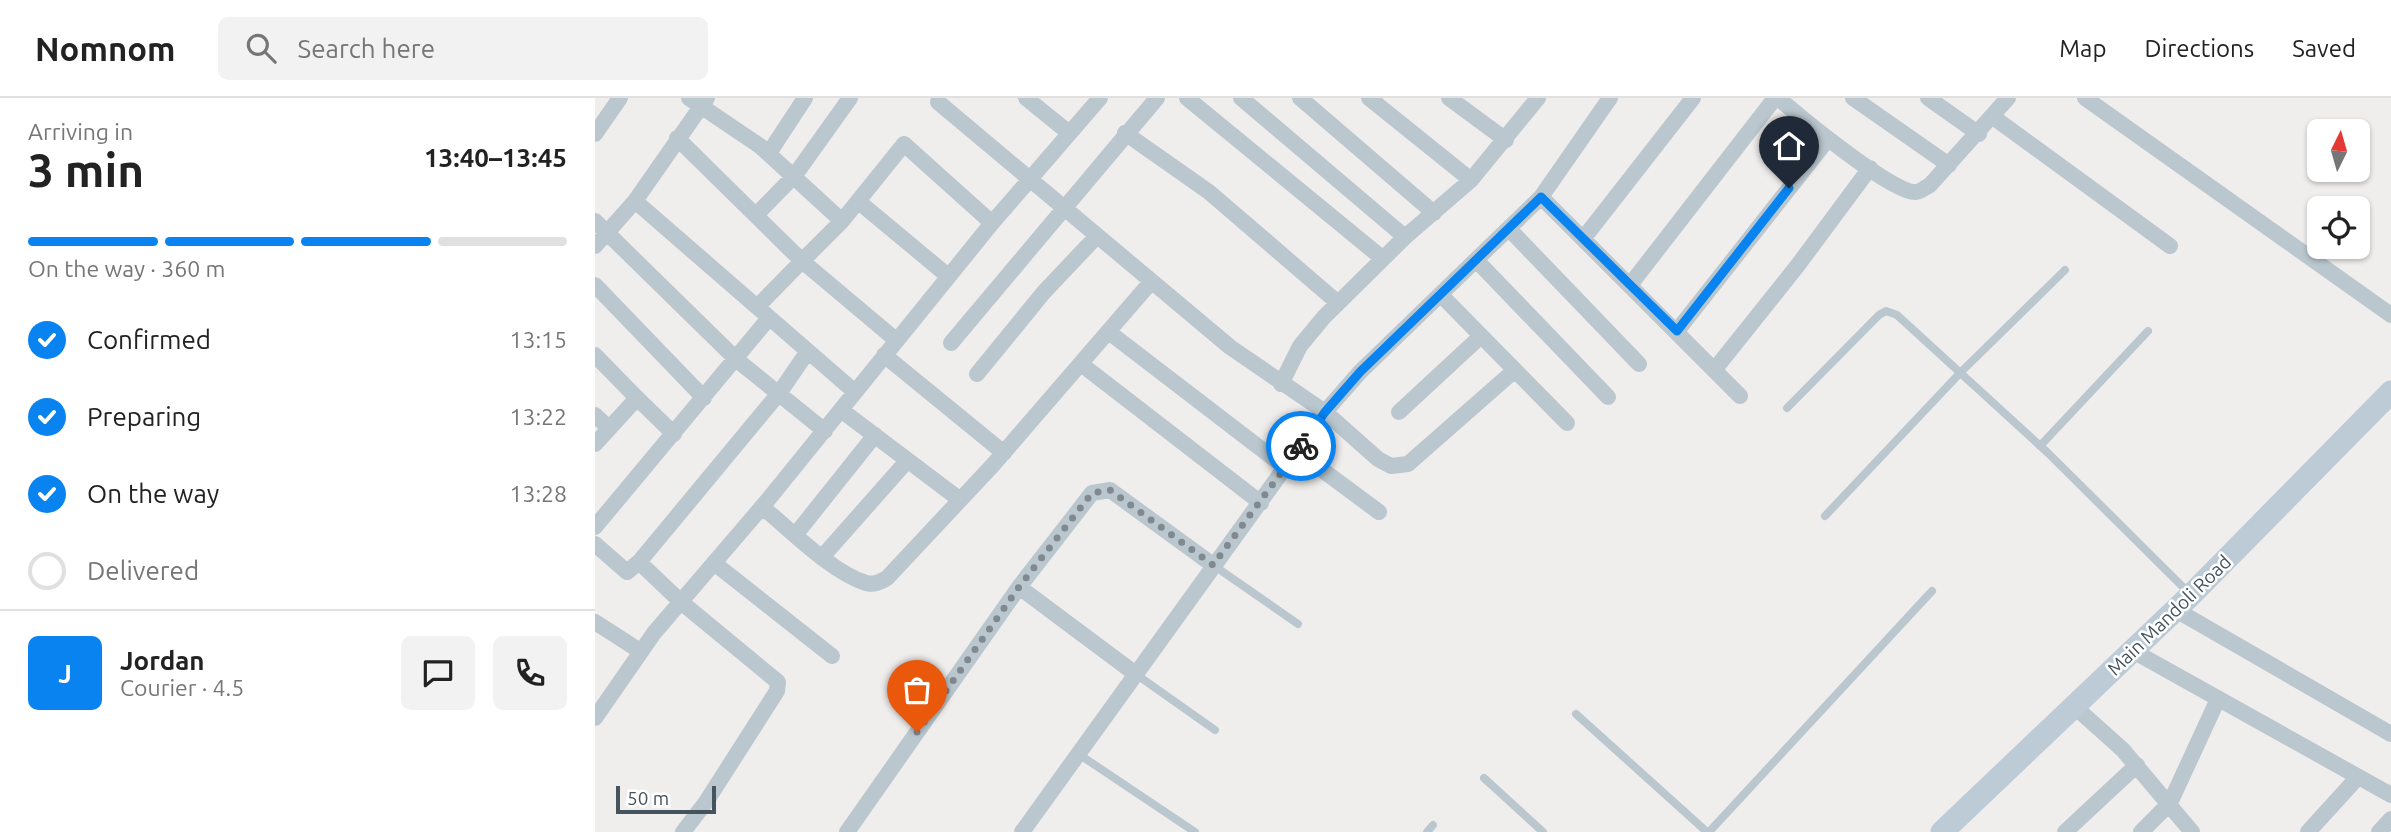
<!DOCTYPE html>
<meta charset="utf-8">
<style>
:root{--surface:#fff;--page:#f2f2f2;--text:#222;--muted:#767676;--line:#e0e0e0;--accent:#0883ef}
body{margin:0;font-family:Ubuntu,sans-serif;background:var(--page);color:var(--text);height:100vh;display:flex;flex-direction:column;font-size:26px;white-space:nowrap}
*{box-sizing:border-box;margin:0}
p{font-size:23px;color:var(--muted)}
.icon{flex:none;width:38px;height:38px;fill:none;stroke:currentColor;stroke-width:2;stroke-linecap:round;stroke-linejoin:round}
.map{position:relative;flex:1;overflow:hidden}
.panel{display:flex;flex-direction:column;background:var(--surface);width:595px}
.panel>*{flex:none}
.needle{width:46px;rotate:5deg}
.controls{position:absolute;left:1712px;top:21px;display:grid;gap:14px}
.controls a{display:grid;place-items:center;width:63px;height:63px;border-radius:10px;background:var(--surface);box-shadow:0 2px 5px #0004;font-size:35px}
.scale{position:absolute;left:21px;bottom:18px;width:100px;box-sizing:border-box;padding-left:7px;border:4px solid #44535c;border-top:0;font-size:19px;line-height:24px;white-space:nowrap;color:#44535c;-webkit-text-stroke:5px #fff;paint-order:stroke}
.pin{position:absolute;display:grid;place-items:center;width:60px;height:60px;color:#fff;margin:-72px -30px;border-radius:50% 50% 50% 0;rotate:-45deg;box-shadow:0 0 7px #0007}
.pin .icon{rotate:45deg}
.courier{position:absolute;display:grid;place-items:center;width:70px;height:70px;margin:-35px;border:5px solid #0883ef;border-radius:50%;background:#fff;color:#222;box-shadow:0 2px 9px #0007}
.head em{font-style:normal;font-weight:700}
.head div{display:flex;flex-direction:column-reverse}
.head{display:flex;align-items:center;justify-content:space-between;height:119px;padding:0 28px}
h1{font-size:46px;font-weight:700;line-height:52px}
.bar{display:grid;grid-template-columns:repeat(4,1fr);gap:10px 7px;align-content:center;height:84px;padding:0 28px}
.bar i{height:9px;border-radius:5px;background:var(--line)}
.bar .current{background:var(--accent)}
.bar p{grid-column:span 4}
.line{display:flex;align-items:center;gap:18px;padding:0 28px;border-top:2px solid var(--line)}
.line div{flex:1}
.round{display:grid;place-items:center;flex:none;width:74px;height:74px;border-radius:10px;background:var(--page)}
ol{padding:0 28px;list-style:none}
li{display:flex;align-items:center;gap:21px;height:77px}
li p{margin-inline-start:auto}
li .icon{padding:7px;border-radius:50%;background:var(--accent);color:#fff;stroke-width:4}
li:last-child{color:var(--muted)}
li i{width:38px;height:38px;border:4px solid var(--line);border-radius:50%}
header{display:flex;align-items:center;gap:42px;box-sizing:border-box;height:98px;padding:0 35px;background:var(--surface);border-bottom:2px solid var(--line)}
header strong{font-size:33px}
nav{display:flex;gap:38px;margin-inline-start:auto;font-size:24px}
.search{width:490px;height:63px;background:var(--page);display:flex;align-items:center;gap:18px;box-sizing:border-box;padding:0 24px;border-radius:10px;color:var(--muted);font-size:26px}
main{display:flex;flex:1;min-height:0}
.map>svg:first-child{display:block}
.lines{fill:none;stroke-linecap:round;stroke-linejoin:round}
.lane{stroke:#bac7ce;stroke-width:8}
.street{stroke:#bac7ce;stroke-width:16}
.secondary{stroke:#bccbd6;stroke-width:23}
.done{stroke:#80898f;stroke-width:7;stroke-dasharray:0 12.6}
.route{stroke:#0883ef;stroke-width:9}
.labels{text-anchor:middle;stroke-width:5;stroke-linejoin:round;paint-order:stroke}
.street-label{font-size:19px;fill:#44535c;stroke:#fff}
</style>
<header>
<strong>Nomnom</strong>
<div class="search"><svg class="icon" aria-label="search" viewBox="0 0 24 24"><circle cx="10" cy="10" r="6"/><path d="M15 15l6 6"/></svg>Search here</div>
<nav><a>Map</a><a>Directions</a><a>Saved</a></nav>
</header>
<main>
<section class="panel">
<div class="head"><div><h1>3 min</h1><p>Arriving in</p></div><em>13:40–13:45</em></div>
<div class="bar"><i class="current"></i><i class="current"></i><i class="current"></i><i></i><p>On the way · 360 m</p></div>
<ol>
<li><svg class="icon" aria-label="check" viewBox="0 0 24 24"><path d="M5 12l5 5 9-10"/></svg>Confirmed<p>13:15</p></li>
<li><svg class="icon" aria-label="check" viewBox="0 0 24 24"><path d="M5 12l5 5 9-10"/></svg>Preparing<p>13:22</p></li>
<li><svg class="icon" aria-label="check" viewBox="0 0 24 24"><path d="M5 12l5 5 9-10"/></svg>On the way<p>13:28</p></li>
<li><i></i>Delivered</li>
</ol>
<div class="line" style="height:126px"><b class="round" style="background:var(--accent);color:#fff">J</b><div><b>Jordan</b><p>Courier · 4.5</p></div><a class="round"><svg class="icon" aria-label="chat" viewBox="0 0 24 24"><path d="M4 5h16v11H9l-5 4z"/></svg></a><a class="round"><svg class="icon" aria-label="phone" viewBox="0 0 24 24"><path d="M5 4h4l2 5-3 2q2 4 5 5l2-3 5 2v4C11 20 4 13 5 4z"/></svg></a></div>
</section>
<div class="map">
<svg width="1796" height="734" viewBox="0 0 1796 734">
<rect width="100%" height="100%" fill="#f0eded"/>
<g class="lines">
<!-- lane -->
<path class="lane" d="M 1192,310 L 1284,217 L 1291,213 L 1302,217 L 1453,355 L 1594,495
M 1445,348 L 1553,233
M 1230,418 L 1366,274 L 1470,172
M 618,467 L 703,526
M 542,577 L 620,632
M 981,616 L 1112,734
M 482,655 L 600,734
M 889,680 L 948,734
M 832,734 L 838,727
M 1114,734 L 1337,493"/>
<!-- street -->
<path class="street" d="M 94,0 L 165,48 L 247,123
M 112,0 L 40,103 L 260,294
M 431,0 L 473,34
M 592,0 L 787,160
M 646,0 L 810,139
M 705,0 L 839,115
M 774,0 L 876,82
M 854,0 L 911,42
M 1183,0 C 1203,17 1299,97 1321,94 C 1325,94 1331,89 1335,87 L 1413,0
M 1258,0 L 1354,67
M 1333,0 L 1384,36
M 1490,0 L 1796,217
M 343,4 L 635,249 L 730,314 L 783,361 L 796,368 L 813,366 L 920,272
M 1398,19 L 1575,148
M 530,35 L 614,94 L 742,204
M 0,36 L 25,0
M 82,40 L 207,163 L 247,123 L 309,46 L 397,125
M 174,55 L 210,0
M 946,99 L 1145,298
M 264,104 L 353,178
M 161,117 L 200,77 L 255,0
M 0,123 L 142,262 L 230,333
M 915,132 L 1044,266
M 988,141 L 1098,0
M 0,148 L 40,103
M 882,163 L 1013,299
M 0,187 L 109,300
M 1035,187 L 1180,0
M 846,197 L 972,325
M 162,209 L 207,163 L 301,242
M 1082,233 L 1233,41
M 515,235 L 691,370
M 356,245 L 562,0
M 0,257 L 42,300 L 0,346
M 289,257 L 409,355
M 486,266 L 666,405
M 1120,271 L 1203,167 L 1275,70
M 382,276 L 449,194 L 502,138
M 686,286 L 705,248 L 729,219 L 810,139 L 876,82 L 943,0
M 42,300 L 79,336
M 246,312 L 364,401
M 804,314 L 886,238
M 0,317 L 14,330
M 703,354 L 784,414
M 167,409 C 196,432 236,474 271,485 C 279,487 285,484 292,480 L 397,368 L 556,184
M 0,429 L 174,220
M 201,436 L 280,337
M 0,446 L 32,474 L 44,464 L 86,504 L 183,584 L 182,593 L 111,704 L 88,734
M 228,458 L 312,363
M 44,464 L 185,294 L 213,253
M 119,465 L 237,558
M 424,489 L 542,577
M 1581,512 L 1796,636
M 0,524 L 45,553
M 1538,553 L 1796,697
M 1480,609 L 1528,652 L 1597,734
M 0,620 L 59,535 L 172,403 L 397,125 L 505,0
M 252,734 L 424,489 L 497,395 L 515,392 L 618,467
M 427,734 L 730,314 L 765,274 L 946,99 L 1015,0
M 1470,734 L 1542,667
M 1546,734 L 1575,705 L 1623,601
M 1713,734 L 1763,679
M 1784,734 L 1796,721"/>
<!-- secondary -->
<path class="secondary" d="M 1347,734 L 1596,497 L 1796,294"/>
</g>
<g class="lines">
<!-- done -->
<path class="done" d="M 322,634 L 424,489 L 497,395 L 515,392 L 618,467 L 706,348"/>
<!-- route -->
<path class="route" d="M 706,348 L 730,314 L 765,274 L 946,99 L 1082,233 L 1194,90"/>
</g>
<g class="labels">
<!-- street labels -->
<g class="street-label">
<text transform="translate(1574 517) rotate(-44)" y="7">Main Mandoli Road</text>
</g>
</g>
</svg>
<div class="controls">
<a><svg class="needle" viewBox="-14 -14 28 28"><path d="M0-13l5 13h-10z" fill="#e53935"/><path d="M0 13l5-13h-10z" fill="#767676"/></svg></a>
<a><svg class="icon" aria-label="locate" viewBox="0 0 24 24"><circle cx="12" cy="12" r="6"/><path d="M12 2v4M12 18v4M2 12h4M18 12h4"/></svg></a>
</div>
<div class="scale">50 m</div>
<div class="pin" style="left:322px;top:634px;background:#ea580c"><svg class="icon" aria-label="bag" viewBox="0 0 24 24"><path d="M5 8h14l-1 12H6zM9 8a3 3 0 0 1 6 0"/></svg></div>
<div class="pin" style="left:1194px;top:90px;background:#1f2937"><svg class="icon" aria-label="home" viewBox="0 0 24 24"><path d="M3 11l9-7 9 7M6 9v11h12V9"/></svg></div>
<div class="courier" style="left:706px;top:348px"><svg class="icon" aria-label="bike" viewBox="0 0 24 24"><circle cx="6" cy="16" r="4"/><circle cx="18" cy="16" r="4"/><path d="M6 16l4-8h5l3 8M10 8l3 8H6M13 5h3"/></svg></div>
</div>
</main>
